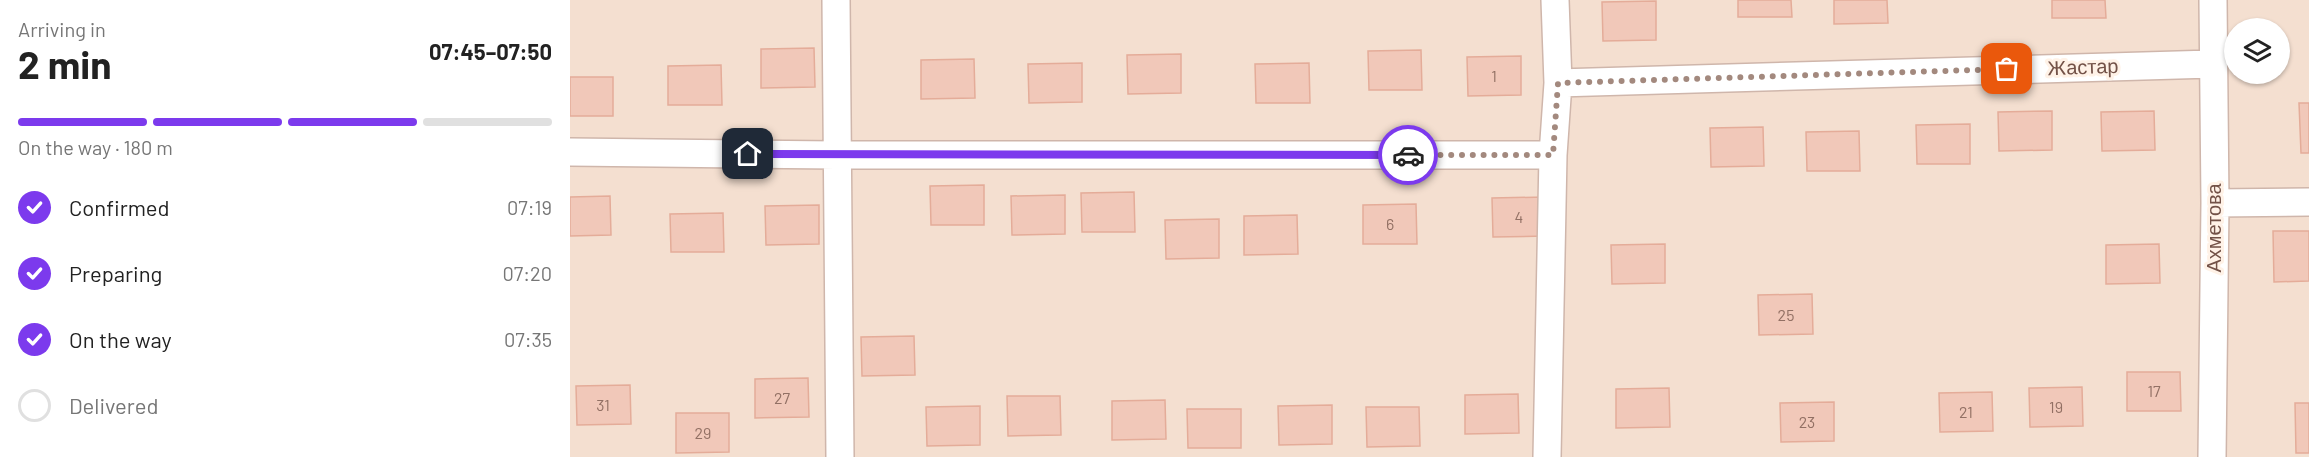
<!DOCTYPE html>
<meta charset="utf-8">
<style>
:root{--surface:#fff;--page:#f6f6f6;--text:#222;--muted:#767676;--line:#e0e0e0;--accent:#7c3aed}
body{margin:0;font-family:Barlow,sans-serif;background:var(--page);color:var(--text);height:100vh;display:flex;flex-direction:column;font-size:22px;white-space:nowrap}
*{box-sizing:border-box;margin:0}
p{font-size:20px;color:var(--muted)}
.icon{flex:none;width:33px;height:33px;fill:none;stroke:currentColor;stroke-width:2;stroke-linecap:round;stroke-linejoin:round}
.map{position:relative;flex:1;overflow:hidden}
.drawer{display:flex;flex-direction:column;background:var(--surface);width:570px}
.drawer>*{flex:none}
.fabs{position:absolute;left:1654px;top:18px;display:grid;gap:12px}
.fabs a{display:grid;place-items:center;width:66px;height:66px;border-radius:50%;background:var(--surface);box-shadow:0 2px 4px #0004;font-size:30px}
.pin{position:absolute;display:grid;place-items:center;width:51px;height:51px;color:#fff;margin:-26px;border-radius:12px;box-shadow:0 3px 9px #0006}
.courier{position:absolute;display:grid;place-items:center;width:60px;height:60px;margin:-30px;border:4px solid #7c3aed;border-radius:50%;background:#fff;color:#222;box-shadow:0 2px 8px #0007}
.summary em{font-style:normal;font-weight:700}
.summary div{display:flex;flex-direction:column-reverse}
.summary{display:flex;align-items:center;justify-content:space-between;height:102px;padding:0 18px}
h1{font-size:39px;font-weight:700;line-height:45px}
.bar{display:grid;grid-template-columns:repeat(4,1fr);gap:9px 6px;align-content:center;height:72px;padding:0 18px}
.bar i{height:8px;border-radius:4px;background:var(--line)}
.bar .current{background:var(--accent)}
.bar p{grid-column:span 4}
ol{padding:0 18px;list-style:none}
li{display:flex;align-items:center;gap:18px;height:66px}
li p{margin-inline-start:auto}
li .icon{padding:6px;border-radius:50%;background:var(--accent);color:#fff;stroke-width:4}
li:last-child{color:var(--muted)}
li i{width:33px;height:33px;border:3px solid var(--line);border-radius:50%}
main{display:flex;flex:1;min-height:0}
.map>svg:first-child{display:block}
.residential{fill:#f4dfd0;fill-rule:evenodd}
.building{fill:#f1c8b9;stroke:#e4ac99;stroke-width:1.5}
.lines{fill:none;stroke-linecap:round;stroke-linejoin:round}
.minor-casing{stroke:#cfb6ab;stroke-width:30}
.minor{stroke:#fff;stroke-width:27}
.done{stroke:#a3897e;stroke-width:6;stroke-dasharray:0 10.8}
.route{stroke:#7c3aed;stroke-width:8}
.labels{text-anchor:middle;stroke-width:6;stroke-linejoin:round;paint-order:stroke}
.number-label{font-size:16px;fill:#927064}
.street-label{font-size:20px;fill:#735248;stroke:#fff2e7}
</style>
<main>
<section class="drawer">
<div class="summary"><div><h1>2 min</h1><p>Arriving in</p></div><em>07:45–07:50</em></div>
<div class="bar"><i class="current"></i><i class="current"></i><i class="current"></i><i></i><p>On the way · 180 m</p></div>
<ol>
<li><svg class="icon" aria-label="check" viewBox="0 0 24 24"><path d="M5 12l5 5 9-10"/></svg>Confirmed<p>07:19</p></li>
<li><svg class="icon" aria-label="check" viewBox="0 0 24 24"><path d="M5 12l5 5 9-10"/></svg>Preparing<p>07:20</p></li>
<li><svg class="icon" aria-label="check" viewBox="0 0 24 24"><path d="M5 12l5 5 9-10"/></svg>On the way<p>07:35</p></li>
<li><i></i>Delivered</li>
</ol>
</section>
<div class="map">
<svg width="1739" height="457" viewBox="0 0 1739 457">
<rect width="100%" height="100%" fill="#fceee1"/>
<!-- residential -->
<path class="residential" d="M 0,0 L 1739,0 L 1739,457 L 0,457 ZM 1665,28 L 1710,28 L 1710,74 L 1665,74 Z"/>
<!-- building -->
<path class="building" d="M 1168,0 L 1221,0 L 1222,17 L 1168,17 Z
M 1264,0 L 1317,0 L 1318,23 L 1264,24 Z
M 1482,0 L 1535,0 L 1536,18 L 1482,18 Z
M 1086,1 L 1086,40 L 1033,41 L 1032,2 Z
M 244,48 L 245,87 L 191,88 L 191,49 Z
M 851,50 L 852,90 L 799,90 L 798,51 Z
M 611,54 L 611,93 L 558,94 L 557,55 Z
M 951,56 L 951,95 L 898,96 L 897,57 Z
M 404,59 L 405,98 L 351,99 L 351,60 Z
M 512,63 L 512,102 L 459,103 L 458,64 Z
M 739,63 L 740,103 L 686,103 L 685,64 Z
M 151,65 L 152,105 L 98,105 L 98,66 Z
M 0,77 L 43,77 L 43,116 L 0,116 Z
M 1729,103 L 1739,103 L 1739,153 L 1731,153 Z
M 1482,111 L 1482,150 L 1429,151 L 1428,112 Z
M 1584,111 L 1585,150 L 1532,151 L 1531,112 Z
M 1400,124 L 1400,164 L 1347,164 L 1346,125 Z
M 1193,127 L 1194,166 L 1141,167 L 1140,128 Z
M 1289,131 L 1290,171 L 1237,171 L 1236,132 Z
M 414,185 L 414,225 L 361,225 L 360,186 Z
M 564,192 L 565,232 L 512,232 L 511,193 Z
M 495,195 L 495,234 L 442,235 L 441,196 Z
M 40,196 L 41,235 L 0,236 L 0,197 Z
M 975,197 L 976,236 L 923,237 L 922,198 Z
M 846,204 L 847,244 L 793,244 L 793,205 Z
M 249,205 L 249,244 L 196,245 L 195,206 Z
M 153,213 L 154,252 L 101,252 L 100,214 Z
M 727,215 L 728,254 L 674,255 L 674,216 Z
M 649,219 L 649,258 L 596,259 L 595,220 Z
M 1703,231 L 1739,231 L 1739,281 L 1704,282 Z
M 1095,244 L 1095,283 L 1042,284 L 1041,245 Z
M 1589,244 L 1590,283 L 1536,284 L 1536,245 Z
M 1242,294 L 1243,334 L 1189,335 L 1188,295 Z
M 344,336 L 345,375 L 292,376 L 291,337 Z
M 1557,372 L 1610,372 L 1611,411 L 1557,411 Z
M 238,378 L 239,417 L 185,418 L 185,379 Z
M 60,385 L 61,424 L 7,425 L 6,386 Z
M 1512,387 L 1513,426 L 1460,427 L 1459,388 Z
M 1099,388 L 1100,427 L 1046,428 L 1046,389 Z
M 1422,392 L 1423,431 L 1370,432 L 1369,393 Z
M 948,394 L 949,433 L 895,434 L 895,395 Z
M 437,396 L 490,396 L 491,435 L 438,436 Z
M 595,400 L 596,439 L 542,440 L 542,401 Z
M 1264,402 L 1264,441 L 1211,442 L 1210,403 Z
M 1725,403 L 1739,403 L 1739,453 L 1726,453 Z
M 762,405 L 762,444 L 709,445 L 708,406 Z
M 410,406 L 410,445 L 357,446 L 356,407 Z
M 796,407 L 849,407 L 850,446 L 797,447 Z
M 617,409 L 671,409 L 671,448 L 618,448 Z
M 106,413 L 159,413 L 159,452 L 106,453 Z"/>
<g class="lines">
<defs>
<path id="minor" d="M 266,0 L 270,457
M 988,83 L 1642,64
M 0,152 L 266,155 L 983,155
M 1645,203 L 1739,202
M 977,457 L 983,155 L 988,83 L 985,0
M 1642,457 L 1645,203 L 1643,0"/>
</defs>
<!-- minor casing -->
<use href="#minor" class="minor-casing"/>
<!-- minor -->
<use href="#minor" class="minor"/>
</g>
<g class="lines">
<!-- done -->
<path class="done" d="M 838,155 L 983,155 L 988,83 L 1437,69"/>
<!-- route -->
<path class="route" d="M 178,154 L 838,155"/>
</g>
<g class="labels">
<!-- number labels -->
<g class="number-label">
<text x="924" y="82">1</text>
<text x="949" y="223">4</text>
<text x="820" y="230">6</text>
<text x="1216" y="321">25</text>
<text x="1584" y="397">17</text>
<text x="212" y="404">27</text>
<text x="33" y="411">31</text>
<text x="1486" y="413">19</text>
<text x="1396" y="418">21</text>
<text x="1237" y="428">23</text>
<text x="133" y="439">29</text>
</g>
<!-- street labels -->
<g class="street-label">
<text transform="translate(1513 67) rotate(-2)" y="7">Жастар</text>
<text transform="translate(1644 228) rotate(-90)" y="7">Ахметова</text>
</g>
</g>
</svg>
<div class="fabs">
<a><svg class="icon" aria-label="layers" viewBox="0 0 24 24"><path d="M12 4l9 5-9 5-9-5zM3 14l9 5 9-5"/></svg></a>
</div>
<div class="pin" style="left:1437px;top:69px;background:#ea580c"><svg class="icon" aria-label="bag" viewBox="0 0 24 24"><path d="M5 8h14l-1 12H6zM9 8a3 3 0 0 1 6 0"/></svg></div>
<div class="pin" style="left:178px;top:154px;background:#1f2937"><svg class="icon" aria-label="home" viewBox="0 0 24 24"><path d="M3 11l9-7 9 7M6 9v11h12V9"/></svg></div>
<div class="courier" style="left:838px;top:155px"><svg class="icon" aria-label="car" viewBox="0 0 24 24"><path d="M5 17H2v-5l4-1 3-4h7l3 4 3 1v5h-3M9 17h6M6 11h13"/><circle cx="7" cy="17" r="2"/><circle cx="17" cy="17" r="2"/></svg></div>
</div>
</main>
